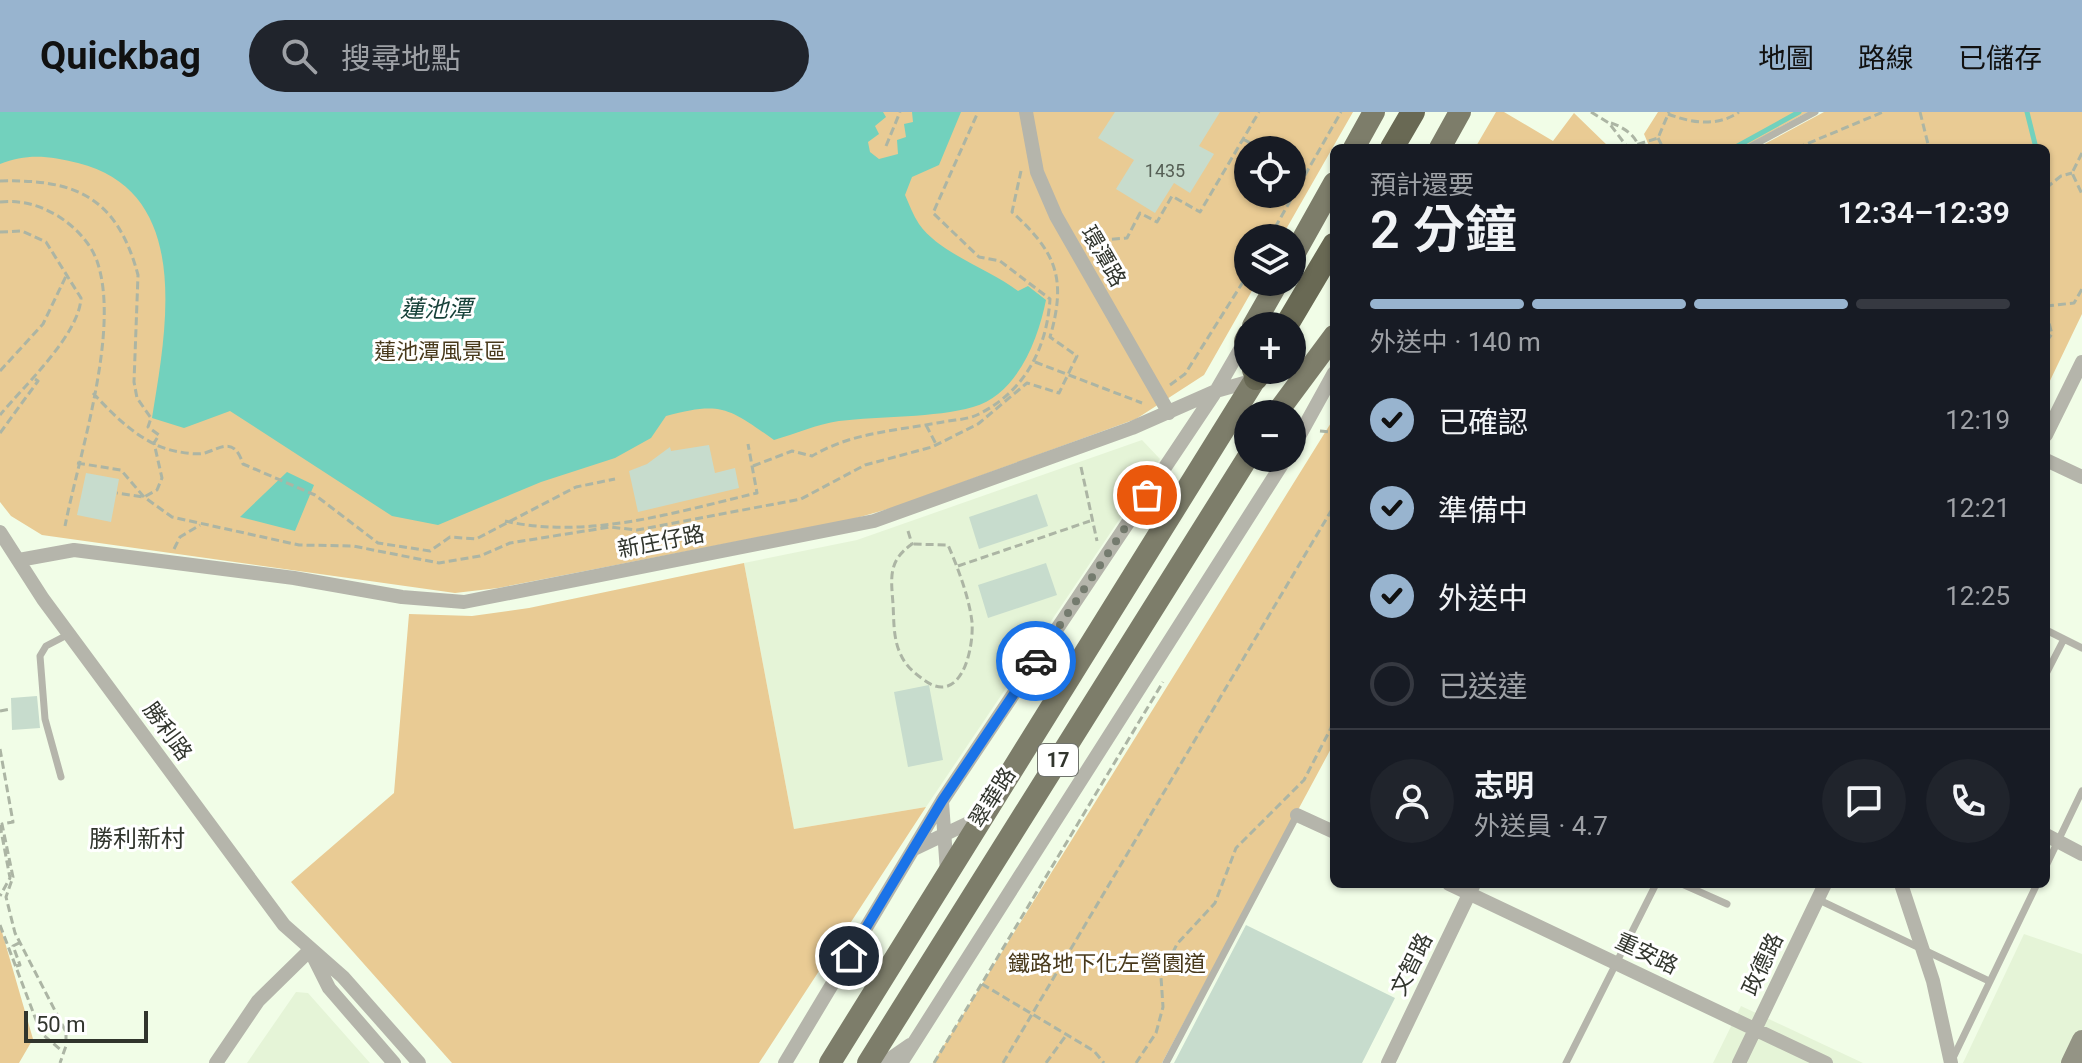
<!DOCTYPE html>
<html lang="zh-TW">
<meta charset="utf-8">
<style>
:root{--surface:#171b24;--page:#20242c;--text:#f1f3f6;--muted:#9ea1a6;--line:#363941;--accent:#98b4cf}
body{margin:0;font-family:Roboto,"Noto Sans TC",sans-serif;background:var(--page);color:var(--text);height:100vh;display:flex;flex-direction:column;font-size:30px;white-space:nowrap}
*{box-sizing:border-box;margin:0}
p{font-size:26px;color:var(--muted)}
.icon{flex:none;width:44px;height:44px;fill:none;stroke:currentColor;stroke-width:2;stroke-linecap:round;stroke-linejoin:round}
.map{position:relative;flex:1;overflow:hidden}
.panel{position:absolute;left:1330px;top:32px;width:720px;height:744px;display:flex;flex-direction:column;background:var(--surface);border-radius:12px;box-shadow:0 2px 6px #0004}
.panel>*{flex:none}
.tools{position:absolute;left:1234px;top:24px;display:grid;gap:16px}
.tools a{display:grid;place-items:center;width:72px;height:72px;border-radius:50%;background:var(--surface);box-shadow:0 2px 6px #0004;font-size:40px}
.scale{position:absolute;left:24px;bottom:20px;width:124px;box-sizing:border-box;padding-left:8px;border:4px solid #31352d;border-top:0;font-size:22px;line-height:28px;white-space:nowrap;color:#31352d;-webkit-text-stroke:6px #fff;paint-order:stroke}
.pin{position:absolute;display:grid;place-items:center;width:68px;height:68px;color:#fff;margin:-34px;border:4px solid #fff;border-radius:50%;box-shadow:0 2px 8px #0007}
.courier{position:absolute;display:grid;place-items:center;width:80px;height:80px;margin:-40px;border:6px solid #1a73e8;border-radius:50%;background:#fff;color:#222;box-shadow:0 2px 10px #0007}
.summary em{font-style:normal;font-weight:600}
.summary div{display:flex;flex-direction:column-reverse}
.summary{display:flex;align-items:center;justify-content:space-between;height:136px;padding:0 40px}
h1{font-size:52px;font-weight:600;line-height:60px}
.bar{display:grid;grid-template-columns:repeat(4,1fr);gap:12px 8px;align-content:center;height:96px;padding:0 40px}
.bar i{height:10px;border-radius:6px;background:var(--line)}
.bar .active{background:var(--accent)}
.bar p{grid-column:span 4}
.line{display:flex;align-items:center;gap:20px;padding:0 40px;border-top:2px solid var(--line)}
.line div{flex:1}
.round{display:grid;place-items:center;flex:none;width:84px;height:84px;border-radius:42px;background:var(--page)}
ol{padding:0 40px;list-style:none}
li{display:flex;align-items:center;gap:24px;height:88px}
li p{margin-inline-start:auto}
li .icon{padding:8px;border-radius:50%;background:var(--accent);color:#111;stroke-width:4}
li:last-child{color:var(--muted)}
li i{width:44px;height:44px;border:4px solid var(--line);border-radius:50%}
header{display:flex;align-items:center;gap:48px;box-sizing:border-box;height:112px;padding:0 40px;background:var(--accent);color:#111}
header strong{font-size:38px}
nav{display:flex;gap:44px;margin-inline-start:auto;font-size:28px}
.search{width:560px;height:72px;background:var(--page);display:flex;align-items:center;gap:20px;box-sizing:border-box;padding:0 28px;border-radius:44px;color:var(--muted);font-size:30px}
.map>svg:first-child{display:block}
.built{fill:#e5f4d7}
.green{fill:#e9cb94;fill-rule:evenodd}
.water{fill:#72d1bd}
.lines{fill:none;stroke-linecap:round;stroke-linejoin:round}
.stream{stroke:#72d1bd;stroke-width:5}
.building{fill:#c7dccd}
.path{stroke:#acb5a4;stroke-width:3;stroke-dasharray:8 4;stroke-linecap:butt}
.lane{stroke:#b5b5ab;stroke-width:7}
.street{stroke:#b5b5ab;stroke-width:14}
.secondary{stroke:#949485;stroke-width:20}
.primary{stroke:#7d7d6a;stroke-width:22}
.highway{stroke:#696954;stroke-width:24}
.done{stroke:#747b6e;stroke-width:8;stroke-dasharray:0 14.4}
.route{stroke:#1a73e8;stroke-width:10}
.labels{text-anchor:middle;stroke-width:6;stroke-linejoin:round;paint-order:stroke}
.number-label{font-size:18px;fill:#565f55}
.shield{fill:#fff;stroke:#6f726c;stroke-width:2}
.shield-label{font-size:20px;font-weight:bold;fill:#31352d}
.street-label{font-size:22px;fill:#31352d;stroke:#fff}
.park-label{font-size:22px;fill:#48391b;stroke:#fff}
.water-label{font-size:24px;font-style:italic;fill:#164139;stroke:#fff}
.neighbourhood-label{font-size:24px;fill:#31352d;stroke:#fff}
</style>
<header>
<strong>Quickbag</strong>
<div class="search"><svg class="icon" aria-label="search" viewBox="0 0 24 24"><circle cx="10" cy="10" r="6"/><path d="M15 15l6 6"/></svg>搜尋地點</div>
<nav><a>地圖</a><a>路線</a><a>已儲存</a></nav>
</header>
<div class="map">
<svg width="2082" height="951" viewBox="0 0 2082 951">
<rect width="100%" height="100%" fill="#f1fde7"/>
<!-- built -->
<path class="built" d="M 1142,328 L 1160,347 L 926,695 L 794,717 L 744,451 L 857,428 Z
M 2024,822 L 2082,842 L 2082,951 L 1963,951 Z
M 296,880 L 308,881 L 370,951 L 247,951 Z
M 1741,894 L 1863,951 L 1713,951 Z"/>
<!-- green -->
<path class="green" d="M 0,0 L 1353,0 L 1281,126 L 1248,126 L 1248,170 L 1257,170 L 1204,263 L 1136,307 L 895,395 L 853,407 L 498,476 L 455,481 L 42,423 L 11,404 L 0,390 ZM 1248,38 L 1292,38 L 1292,82 L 1248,82 Z
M 1496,0 L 1504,0 L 1553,29 L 1574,1 L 1610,36 L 1475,36 Z
M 1658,0 L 1808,0 L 1742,36 L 1650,36 L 1644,22 Z
M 1824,0 L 2082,0 L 2082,202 L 2046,277 L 2046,36 L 1757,36 Z
M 1334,306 L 1334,631 L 1162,951 L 933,951 Z
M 744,451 L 794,717 L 926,695 L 759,951 L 452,951 L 291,770 L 394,681 L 409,502 L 472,504 L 529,496 Z
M 0,813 L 33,927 L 19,951 L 0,951 Z"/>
<!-- water -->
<path class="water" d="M 0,0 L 883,0 L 886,5 L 875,14 L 879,22 L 868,30 L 870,40 L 879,47 L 898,42 L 897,28 L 906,25 L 904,12 L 913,10 L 912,0 L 961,0 L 939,53 L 912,65 L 905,83 C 909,92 913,103 919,112 C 940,142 990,157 1018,179 L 1028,174 L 1046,188 C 1038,228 1017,283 973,295 C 935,306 880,304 839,309 C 817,312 795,322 774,328 C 729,296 721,289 666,304 L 651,326 L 615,346 L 541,370 L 438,413 L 392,404 L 230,299 L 184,316 L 152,306 C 166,219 194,80 78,51 C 50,44 27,41 0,52 Z
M 287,360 L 314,373 L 295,419 L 240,405 Z"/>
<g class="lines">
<!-- stream -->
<path class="stream" d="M 2027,0 L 2036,36
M 1734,36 L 1799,0"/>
</g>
<!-- building -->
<path class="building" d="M 1115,0 L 1220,0 L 1199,34 L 1214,42 L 1190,81 L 1174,71 L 1155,101 L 1116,77 L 1134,48 L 1098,26 Z
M 709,333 L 715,361 L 735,356 L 739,376 L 638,400 L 629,359 L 647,352 L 670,335 L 671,339 Z
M 86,361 L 119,367 L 111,410 L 77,403 Z
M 1037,382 L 1048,414 L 979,437 L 969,405 Z
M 1046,451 L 1057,483 L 988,506 L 978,473 Z
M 929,573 L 943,648 L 908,655 L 894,580 Z
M 37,584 L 40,616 L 12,618 L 11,586 Z
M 1246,813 L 1395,886 L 1362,951 L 1174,951 Z"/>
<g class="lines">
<!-- path -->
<path class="path" d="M 1591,0 L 1609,11 L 1628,36
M 1920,0 L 1929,36
M 1668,2 C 1691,11 1718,15 1739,0
M 1611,11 C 1623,15 1636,23 1639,36
M 1658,26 L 1663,36
M 1243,27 L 1263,38
M 886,34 L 900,0
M 1626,36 L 1658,26 L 1669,0
M 1797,36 L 1883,0
M 2082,41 L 2072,61 L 2082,82
M 1292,54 L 1305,62
M 0,69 C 76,67 117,85 138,163 L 134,270 L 137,286 L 151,306 L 148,315 L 159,323 L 154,331 L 162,366 L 157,378 L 144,385 L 117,381
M 2046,76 L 2061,64 L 2072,61
M 0,90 C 22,88 39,93 58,104 C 75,115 90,130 97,149 C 121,218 79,343 65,414
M 0,120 L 22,119 L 46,130 L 81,186 C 79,223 24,274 0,303
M 1269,126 L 1341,0
M 1088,129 L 1127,126 L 1140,101 L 1157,110 L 1172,84 L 1200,100 L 1259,0
M 2046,194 L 2074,191 L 2082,177
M 2046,200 L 2052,222 L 2046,230
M 1035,250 L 1142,291
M 0,259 L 43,212 L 67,162
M 1170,273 L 1185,262 L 1248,162
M 93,281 C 116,306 145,335 180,340 C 186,341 199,343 205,341 C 223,335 234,325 243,352 L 315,383 L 378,431 L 430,439 L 450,425 L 476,427 L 576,375 L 615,367
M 926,313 L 936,332
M 1320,319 L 1330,320 L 1334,315
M 0,321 L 38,269 L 32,265
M 77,351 L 121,358 L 144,385 L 172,405 L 299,433 L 353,434 L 439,451 L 480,444 L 510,431 L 610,415 L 637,418 L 801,387 L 865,353 L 932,335 L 978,312 L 1027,271 L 1059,281 L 1077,244 L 1050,225 C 1067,166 1056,140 1012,100 L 1021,59
M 753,354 L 792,339 L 812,344 C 851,321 893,319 937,311 C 950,308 968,308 979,302 C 1025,279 1047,236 1050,187 L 1000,149 L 979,145 L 933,101 L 978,0
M 1081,355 L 1097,429
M 505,409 C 588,428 676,400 757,381 L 748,332
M 908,419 L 912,432 C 888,449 891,465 893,492 C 894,507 893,526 900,541 C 905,553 913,560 924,568 C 961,595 974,537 972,510 C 969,485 958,456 948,433 L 912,432
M 174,437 L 180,425 L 200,413
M 958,454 L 1090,409
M 0,599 L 11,597
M 0,637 L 13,710 L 2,712 L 13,765 L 6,785 L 15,821 L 66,920 L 66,934 L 60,951
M 0,713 L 10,766 L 0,784
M 0,813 L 41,921 L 62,939
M 16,854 L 20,853 L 13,834 L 21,830
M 982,872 L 1094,939 L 1104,951
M 934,951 L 1163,570
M 1003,951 L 1334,394
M 1046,951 L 1067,922
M 1136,951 L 1156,921 L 1163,895 L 1161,865 L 1177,832 L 1215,791 L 1236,736 L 1304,668 L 1331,616 L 1334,601"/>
<!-- lane -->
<path class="lane" d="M 1748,36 L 1815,0
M 2046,518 L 2082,536
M 2046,562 L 2064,527
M 61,665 L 45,607 L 40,544 L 46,534 L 69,522
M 2046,754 L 2082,679
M 1682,772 L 1727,792
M 1817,787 L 1989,869
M 1953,946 L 2037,772
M 1166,951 L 1297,703
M 1566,951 L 1656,772"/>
<!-- street -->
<path class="street" d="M 1026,0 L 1037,60 L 1056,104 L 1169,301
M 2046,323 L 2082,250
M 1292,337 L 1334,261
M 2046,348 L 2082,365
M 0,420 L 43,487 L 284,813 L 343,865 L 419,951
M 19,448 L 74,438 L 294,466 L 402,485 L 464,490 L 874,409 L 1132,316 L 1216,279 L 1290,258
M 942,690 L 947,760
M 1297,703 L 1334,720
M 2046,723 L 2082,742
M 914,737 L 979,706
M 1449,772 L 1826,951
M 1901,772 L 1933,869 L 1951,951
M 312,842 L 329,876 L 394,951
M 216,951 L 258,889 L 310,838
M 785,951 L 942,689 L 1216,279 L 1245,229
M 884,951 L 910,933
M 901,951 L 1286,346
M 1388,951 L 1474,772
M 1739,951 L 1825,772"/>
<!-- secondary -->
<path class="secondary" d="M 2071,951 L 2082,928"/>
<!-- primary -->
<path class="primary" d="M 1354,36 L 1374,0
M 1440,36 L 1460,0
M 1292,146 L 1334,71
M 1253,214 L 1278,170
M 1248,223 L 1245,229 L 1248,240
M 1276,302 L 1334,224
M 830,951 L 1256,266 L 1253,258
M 868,951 L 1248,345"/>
<!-- highway -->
<path class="highway" d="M 1392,36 L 1413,0
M 1286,214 L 1334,133
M 1256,266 L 1261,258"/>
</g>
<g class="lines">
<!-- done -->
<path class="done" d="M 1036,549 L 1147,383"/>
<!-- route -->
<path class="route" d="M 849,844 L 942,689 L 1036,549"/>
</g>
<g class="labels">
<!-- number labels -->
<g class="number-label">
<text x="1165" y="65">1435</text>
</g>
<!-- shield labels -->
<rect class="shield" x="1038" y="632" width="40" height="32" rx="6"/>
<g class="shield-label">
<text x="1058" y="655">17</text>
</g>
<!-- street labels -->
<g class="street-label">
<text transform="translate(1104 144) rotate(60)" y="8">環潭路</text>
<text transform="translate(661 429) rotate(-11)" y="8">新庄仔路</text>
<text transform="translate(168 619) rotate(54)" y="8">勝利路</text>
<text transform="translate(992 685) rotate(-58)" y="8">翠華路</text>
<text transform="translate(1647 841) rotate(25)" y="8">重安路</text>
<text transform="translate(1411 852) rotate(-64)" y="8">文智路</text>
<text transform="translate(1762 852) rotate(-65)" y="8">政德路</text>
</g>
<!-- park labels -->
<g class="park-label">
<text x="440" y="247">蓮池潭風景區</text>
<text x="1107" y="859">鐵路地下化左營園道</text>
</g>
<!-- water labels -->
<g class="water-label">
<text x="436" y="205">蓮池潭</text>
</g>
<!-- neighbourhood labels -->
<g class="neighbourhood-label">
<text x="137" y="735">勝利新村</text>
</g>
</g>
</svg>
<div class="tools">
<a><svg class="icon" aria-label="locate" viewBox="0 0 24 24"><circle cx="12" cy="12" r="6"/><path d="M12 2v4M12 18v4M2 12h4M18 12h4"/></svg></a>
<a><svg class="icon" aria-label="layers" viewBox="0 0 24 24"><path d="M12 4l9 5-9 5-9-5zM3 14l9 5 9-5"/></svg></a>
<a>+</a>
<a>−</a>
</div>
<div class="scale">50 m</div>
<div class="pin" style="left:1147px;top:383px;background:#ea580c"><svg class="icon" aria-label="bag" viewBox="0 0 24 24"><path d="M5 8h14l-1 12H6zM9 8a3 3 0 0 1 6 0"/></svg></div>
<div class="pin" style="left:849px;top:844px;background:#1f2937"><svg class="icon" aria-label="home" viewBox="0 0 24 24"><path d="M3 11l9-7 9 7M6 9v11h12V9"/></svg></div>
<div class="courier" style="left:1036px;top:549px"><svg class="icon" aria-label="car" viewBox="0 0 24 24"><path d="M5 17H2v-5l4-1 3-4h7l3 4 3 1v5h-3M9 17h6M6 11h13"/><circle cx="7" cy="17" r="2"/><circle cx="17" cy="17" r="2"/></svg></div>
<section class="panel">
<div class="summary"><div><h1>2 分鐘</h1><p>預計還要</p></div><em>12:34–12:39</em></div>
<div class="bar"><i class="active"></i><i class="active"></i><i class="active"></i><i></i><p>外送中 · 140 m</p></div>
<ol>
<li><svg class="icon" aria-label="check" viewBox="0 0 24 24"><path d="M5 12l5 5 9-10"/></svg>已確認<p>12:19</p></li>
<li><svg class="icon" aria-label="check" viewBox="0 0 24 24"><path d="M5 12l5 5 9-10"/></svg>準備中<p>12:21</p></li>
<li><svg class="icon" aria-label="check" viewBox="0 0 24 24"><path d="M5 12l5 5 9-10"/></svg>外送中<p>12:25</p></li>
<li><i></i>已送達</li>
</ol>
<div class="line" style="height:144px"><a class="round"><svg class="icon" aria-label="person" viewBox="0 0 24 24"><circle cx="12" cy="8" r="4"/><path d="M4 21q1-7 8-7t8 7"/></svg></a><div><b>志明</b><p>外送員 · 4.7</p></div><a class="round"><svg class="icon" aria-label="chat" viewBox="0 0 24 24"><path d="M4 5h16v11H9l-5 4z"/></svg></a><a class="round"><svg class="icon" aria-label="phone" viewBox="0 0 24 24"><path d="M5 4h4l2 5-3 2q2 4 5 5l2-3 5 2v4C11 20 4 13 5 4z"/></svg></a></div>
</section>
</div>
